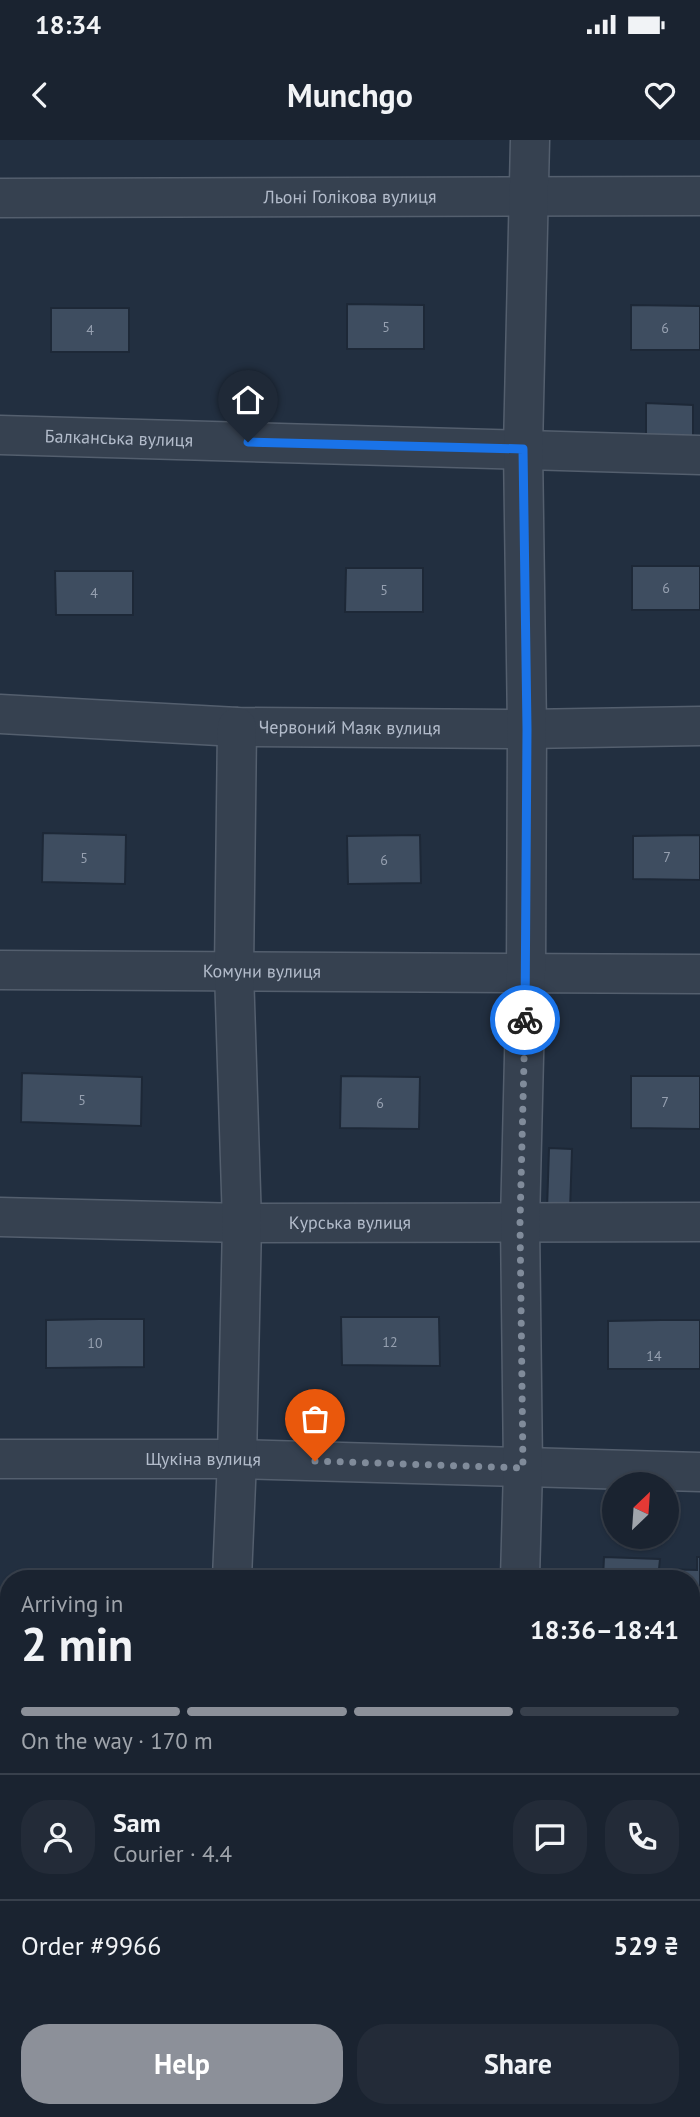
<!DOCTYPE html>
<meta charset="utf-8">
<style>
:root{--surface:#1a2330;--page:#232b38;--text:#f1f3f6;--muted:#9fa4ab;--line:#38404c;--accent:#8c9099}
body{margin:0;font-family:"PT Sans",sans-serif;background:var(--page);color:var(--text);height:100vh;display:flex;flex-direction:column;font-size:26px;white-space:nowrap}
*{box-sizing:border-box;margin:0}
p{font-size:23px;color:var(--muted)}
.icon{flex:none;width:38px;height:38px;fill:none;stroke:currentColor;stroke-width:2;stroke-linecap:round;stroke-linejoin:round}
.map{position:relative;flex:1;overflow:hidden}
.panel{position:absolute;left:0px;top:1430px;width:700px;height:548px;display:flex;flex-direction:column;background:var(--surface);border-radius:28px 28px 0 0;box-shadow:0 2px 5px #0004,0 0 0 2px var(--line)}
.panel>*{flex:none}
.needle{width:46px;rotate:25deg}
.controls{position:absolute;left:602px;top:1332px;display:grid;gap:14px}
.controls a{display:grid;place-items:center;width:77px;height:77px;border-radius:50%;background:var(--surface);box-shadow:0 2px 5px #0004,0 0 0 2px var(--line);font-size:35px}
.pin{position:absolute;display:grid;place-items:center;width:60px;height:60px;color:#fff;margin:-72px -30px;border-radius:50% 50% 50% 0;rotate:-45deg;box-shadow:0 0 7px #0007}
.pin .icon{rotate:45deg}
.courier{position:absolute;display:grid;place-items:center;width:70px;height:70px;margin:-35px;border:5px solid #1a73e8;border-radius:50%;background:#fff;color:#222;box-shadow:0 2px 9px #0007}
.headline em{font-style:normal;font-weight:600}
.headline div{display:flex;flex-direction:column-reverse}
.headline{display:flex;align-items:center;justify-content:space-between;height:119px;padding:0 21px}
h1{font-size:46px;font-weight:600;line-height:52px}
.bar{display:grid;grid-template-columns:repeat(4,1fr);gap:10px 7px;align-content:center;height:84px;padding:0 21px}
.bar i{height:9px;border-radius:5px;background:var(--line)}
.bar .selected{background:var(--accent)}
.bar p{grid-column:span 4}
.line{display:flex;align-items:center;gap:18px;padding:0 21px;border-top:2px solid var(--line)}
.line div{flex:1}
.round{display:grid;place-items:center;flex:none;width:74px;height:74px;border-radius:28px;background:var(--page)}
.button{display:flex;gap:14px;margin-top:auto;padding:14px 21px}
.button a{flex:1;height:80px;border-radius:28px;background:var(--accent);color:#fff;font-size:28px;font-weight:600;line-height:80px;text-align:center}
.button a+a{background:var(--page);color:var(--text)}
.status{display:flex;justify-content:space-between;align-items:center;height:49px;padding:0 35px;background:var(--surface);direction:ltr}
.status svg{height:19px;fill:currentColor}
header{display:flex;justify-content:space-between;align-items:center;height:91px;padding:0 21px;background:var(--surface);font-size:32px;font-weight:600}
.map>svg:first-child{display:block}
.building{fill:#3e4d60;stroke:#1d2837;stroke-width:2}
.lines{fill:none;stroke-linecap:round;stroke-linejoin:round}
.minor-casing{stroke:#545f6e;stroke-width:41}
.minor{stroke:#364150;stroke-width:38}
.done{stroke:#808b9a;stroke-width:7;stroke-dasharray:0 12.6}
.route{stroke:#1a73e8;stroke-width:9}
.labels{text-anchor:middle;stroke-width:7;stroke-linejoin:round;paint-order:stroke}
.number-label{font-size:14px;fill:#96a0b0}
.street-label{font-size:18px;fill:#b3bccb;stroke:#1b2635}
</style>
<div class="status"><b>18:34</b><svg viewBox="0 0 49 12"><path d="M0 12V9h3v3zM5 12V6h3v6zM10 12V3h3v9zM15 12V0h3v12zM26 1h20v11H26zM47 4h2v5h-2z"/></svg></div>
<header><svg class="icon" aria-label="back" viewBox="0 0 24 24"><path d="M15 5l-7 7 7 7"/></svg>Munchgo<svg class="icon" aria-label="heart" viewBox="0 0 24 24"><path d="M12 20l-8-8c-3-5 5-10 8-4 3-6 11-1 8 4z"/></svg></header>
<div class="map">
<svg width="700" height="1977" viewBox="0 0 700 1977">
<rect width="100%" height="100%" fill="#222f40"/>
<!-- building -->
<path class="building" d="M 347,164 L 424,165 L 424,209 L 347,209 Z
M 631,165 L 700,166 L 700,210 L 631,210 Z
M 51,168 L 129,168 L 129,212 L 51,212 Z
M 646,263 L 693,265 L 693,296 L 646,295 Z
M 632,426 L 700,426 L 700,470 L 632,470 Z
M 346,428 L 423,428 L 423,472 L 345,472 Z
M 55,431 L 133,431 L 133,475 L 56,475 Z
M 43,693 L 126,695 L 125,744 L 42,742 Z
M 420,695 L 421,743 L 348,744 L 347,696 Z
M 700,695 L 700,740 L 633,739 L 633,696 Z
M 22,933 L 142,937 L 141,986 L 21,982 Z
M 341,936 L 420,937 L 419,989 L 340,988 Z
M 631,936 L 700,936 L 700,989 L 631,988 Z
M 549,1008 L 572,1009 L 570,1071 L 547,1070 Z
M 341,1177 L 439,1177 L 440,1226 L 342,1225 Z
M 99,1179 L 144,1179 L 144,1227 L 46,1228 L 46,1180 Z
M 661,1180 L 700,1180 L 700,1229 L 608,1229 L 608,1181 Z
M 604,1417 L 660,1419 L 659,1429 L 697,1430 L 697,1417 L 700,1417 L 700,1476 L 691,1476 L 691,1438 L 603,1438 Z
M 23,1430 L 157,1433 L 157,1438 L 23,1438 Z
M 340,1433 L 417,1433 L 417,1438 L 340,1438 Z
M 0,1695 L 9,1695 L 9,1760 L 0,1760 Z
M 691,1698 L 700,1699 L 700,1741 L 691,1740 Z
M 691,1896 L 700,1897 L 700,1933 L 691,1932 Z
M 75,1969 L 165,1969 L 164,1977 L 75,1977 Z
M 354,1969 L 409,1969 L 408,1977 L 354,1977 Z
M 536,1969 L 574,1969 L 573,1977 L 535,1977 Z"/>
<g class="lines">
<defs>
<g id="minor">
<path id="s1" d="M 0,58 L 700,56"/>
<path id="s2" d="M 0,295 L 700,315"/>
<path id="s3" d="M 0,574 L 237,587 L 527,589 L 700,586"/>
<path id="s4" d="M 0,830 L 700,834"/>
<path id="s5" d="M 0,1077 L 242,1083 L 700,1082"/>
<path id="s6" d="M 0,1319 L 237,1319 L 700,1332"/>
<path d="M 232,1438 L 237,1319 L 242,1083 L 234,831 L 237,587"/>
<path d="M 520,1438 L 523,1328 L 520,1082 L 526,834 L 527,589 L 523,308 L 530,0"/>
<path d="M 0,1639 L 9,1639"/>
<path d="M 0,1817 L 9,1817"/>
<path d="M 691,1828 L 700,1828"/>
<path d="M 506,1977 L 506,1969"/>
</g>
</defs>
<!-- minor casing -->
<use href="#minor" class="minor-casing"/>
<!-- minor -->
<use href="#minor" class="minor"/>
</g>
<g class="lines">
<!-- done -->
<path class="done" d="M 315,1321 L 523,1328 L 520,1083 L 525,880"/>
<!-- route -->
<path class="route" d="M 248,302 L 523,309 L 527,589 L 525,880"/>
</g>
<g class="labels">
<!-- number labels -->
<g class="number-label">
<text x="386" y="192">5</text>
<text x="665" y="193">6</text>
<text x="90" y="195">4</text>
<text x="666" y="453">6</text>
<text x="384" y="455">5</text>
<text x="94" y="458">4</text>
<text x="667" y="722">7</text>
<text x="84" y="723">5</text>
<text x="384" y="725">6</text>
<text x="82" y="965">5</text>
<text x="665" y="967">7</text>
<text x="380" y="968">6</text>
<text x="390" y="1207">12</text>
<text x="95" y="1208">10</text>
<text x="654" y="1221">14</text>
</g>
<!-- street labels -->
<g class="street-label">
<text dy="6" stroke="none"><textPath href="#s1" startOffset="350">Льоні Голікова вулиця</textPath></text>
<text dy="6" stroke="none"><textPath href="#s2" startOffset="119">Балканська вулиця</textPath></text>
<text dy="6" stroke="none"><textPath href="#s3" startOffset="350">Червоний Маяк вулиця</textPath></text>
<text dy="6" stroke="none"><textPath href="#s4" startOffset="262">Комуни вулиця</textPath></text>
<text dy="6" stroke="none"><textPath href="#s5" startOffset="350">Курська вулиця</textPath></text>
<text dy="6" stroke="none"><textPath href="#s6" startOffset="203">Щукіна вулиця</textPath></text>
</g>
</g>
</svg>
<div class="controls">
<a><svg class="needle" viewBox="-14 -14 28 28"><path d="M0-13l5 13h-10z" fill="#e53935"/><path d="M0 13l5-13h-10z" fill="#9fa4ab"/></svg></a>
</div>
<div class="pin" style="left:315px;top:1321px;background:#ea580c"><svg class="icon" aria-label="bag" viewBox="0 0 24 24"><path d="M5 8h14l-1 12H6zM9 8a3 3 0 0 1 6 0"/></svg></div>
<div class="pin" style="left:248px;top:302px;background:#1f2937"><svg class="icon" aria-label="home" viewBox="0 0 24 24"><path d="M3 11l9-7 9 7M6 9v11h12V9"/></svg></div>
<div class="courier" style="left:525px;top:880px"><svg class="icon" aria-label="bike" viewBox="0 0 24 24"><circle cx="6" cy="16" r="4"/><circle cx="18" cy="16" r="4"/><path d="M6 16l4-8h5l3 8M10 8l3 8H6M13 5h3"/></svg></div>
<section class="panel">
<div class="headline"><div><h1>2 min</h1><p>Arriving in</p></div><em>18:36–18:41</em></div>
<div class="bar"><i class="selected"></i><i class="selected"></i><i class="selected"></i><i></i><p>On the way · 170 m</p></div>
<div class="line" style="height:126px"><a class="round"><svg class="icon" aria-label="person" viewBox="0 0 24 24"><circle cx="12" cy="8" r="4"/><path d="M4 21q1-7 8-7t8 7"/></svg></a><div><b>Sam</b><p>Courier · 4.4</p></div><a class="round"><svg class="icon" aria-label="chat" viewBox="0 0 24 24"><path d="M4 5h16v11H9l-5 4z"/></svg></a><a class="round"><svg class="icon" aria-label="phone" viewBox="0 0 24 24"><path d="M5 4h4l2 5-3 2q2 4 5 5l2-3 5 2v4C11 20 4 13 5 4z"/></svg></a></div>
<div class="line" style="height:91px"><div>Order #9966</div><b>529 ₴</b></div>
<div class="button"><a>Help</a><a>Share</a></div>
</section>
</div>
